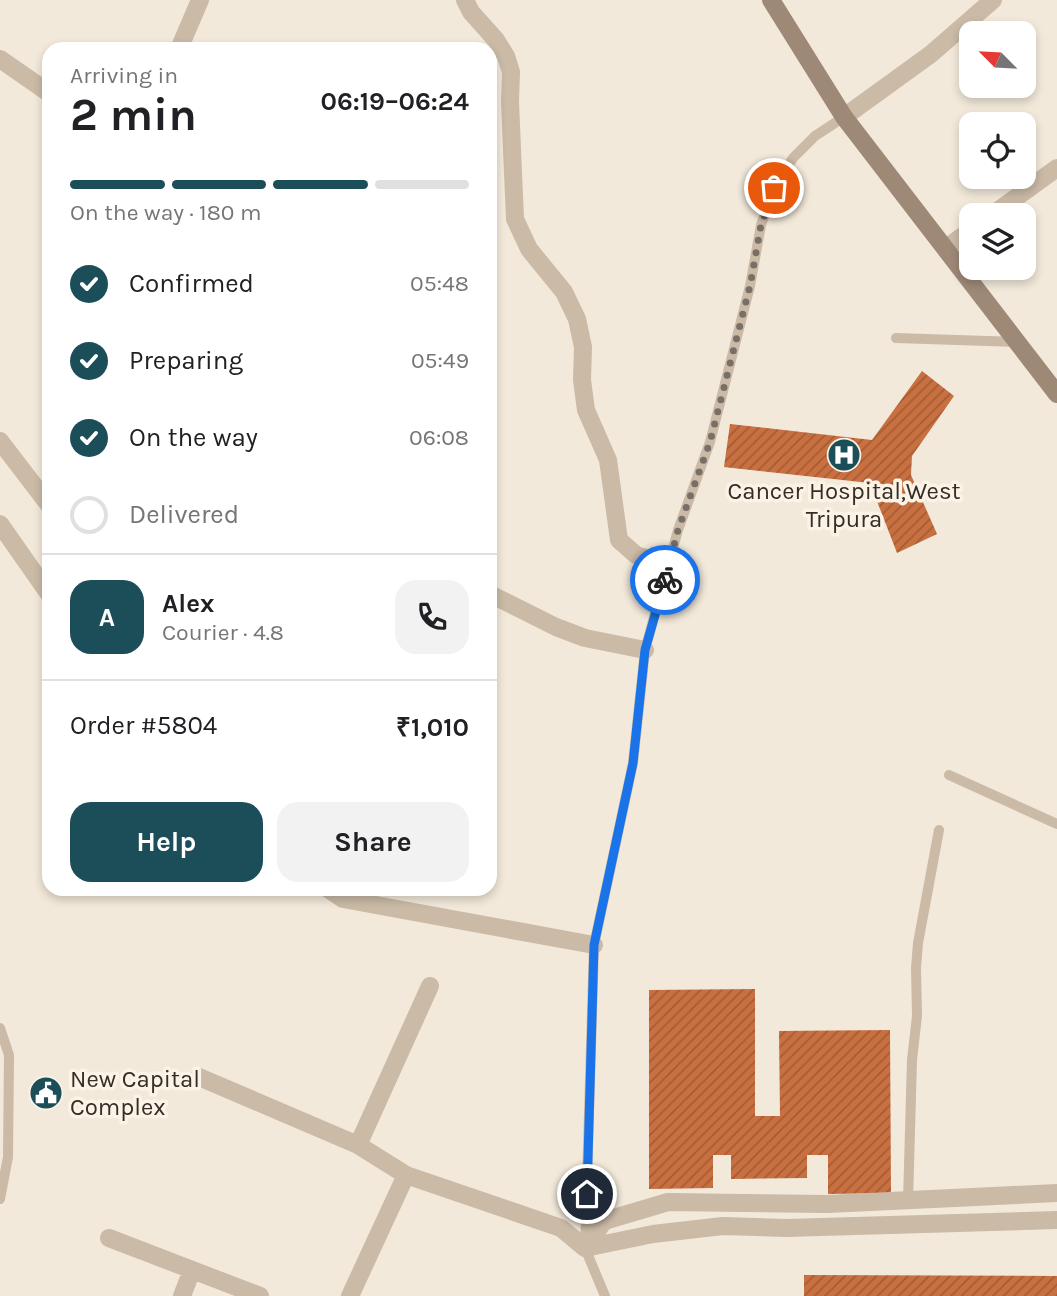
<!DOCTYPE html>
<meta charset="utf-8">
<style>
:root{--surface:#fff;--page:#f2f2f2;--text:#202124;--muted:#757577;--line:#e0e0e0;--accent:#1b4e59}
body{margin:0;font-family:Karla,sans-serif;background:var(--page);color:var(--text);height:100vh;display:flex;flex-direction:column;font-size:26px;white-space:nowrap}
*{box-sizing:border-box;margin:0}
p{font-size:23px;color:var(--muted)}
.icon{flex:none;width:38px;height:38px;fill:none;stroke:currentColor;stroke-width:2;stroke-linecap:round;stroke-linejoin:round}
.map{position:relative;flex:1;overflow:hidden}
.panel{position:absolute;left:42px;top:42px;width:455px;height:854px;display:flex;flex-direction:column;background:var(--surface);border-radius:21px;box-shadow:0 4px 10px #0003}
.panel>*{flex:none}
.needle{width:46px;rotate:294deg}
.controls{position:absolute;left:959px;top:21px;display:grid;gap:14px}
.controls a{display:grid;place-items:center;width:77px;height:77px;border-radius:14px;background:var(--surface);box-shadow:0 4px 10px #0003;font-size:35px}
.pin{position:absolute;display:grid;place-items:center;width:60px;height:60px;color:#fff;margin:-30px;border:4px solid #fff;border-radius:50%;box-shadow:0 2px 7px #0007}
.courier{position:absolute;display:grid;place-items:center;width:70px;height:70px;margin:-35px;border:5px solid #1a73e8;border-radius:50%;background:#fff;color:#222;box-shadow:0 2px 9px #0007}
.summary em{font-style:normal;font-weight:700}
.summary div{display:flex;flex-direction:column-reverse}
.summary{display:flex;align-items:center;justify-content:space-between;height:119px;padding:0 28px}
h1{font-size:46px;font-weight:700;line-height:52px}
.bar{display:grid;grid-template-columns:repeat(4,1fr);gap:10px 7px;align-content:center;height:84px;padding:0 28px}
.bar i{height:9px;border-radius:5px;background:var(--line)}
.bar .active{background:var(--accent)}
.bar p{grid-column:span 4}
.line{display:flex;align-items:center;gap:18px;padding:0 28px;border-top:2px solid var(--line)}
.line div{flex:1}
.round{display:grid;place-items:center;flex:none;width:74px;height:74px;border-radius:21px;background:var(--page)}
ol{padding:0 28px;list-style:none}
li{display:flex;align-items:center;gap:21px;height:77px}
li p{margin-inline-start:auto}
li .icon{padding:7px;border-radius:50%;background:var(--accent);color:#fff;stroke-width:4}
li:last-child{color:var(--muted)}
li i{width:38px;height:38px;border:4px solid var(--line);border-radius:50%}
.button{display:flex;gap:14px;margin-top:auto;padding:14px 28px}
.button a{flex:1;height:80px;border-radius:21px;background:var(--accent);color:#fff;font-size:28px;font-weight:700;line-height:80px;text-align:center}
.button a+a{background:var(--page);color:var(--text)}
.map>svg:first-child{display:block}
.building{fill:url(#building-hatch)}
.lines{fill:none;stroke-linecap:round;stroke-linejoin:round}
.lane{stroke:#cabaa6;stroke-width:10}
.street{stroke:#cabaa6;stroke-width:18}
.secondary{stroke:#9e8977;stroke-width:18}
.done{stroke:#786f66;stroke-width:7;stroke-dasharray:0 12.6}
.route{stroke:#1a73e8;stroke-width:9}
.labels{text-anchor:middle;stroke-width:7;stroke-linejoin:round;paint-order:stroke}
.poi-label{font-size:24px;fill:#362d27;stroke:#faf3e6}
</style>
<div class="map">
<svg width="1057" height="1296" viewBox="0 0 1057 1296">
<defs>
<pattern id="building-hatch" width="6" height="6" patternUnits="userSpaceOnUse" patternTransform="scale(1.75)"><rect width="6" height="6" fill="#c97041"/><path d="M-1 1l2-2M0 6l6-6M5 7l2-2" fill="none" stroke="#a45c36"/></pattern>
</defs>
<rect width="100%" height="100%" fill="#f2e9da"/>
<!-- building -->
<path class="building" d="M 922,371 L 954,396 L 912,456 L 911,475 L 937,534 L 897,553 L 870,483 L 724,467 L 730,424 L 872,440 Z
M 755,989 L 755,1116 L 780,1116 L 779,1031 L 890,1030 L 891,1193 L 828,1194 L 828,1155 L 807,1155 L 807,1178 L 731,1179 L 731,1155 L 713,1155 L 713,1188 L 649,1189 L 649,990 Z
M 804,1275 L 1057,1276 L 1057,1296 L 804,1296 Z"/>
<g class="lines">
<!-- lane -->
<path class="lane" d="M 896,338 L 1018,342
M 949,775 L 1057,824
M 0,1028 L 9,1055 L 8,1157 L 0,1199
M 908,1201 L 912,1060 L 917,1016 L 916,968 L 918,943 L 939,830
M 605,1296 L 585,1248 L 594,945 L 633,763 L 645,650 L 678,530 L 710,442 L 750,286 L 761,225 L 774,188 L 793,158 L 815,136 L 844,117"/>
<!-- street -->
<path class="street" d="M 465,0 L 471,12 L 496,40 L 506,56 L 511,72 L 510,102 L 515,219 L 529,249 L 564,292 L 577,319 L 583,347 L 582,380 L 586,410 L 608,460 L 619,540 L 636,555 L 669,565
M 179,49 L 200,0
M 0,59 L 49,93
M 844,117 L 931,54 L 993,0
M 992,215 L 1057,168
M 946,248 L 971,230
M 0,441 L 49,505
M 0,524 L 49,594
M 490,594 L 556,627 L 585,638 L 645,650
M 328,889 L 343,899 L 594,945
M 199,1077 L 358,1145 L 406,1175 L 561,1228 L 585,1248 L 653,1234 L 723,1226 L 787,1228 L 1057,1220
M 358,1145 L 430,986
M 109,1238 L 260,1296
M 585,1248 L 604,1221 L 668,1202 L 828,1204 L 1057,1193
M 182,1296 L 192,1270
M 350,1296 L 406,1175"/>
<!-- secondary -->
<path class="secondary" d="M 771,0 L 844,117 L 1057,394"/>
</g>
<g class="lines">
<!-- done -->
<path class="done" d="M 665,580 L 678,530 L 710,442 L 750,286 L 761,225 L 774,188"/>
<!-- route -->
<path class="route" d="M 587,1194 L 594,945 L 633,763 L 645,650 L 665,580"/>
</g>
<!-- icons -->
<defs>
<symbol id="hospital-disc" viewBox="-11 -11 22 22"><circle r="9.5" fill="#1b4e59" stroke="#faf3e6"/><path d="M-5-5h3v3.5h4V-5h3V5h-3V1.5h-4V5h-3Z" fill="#fff"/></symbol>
<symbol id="civic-disc" viewBox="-11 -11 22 22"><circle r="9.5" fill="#1b4e59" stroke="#faf3e6"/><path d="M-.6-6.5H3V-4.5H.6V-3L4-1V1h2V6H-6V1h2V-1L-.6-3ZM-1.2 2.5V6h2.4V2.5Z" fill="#fff"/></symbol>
</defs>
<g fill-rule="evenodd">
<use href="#hospital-disc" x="825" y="436" width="38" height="38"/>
<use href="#civic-disc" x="27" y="1074" width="38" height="38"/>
</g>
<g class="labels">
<!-- poi labels -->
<g class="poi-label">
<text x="844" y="499">Cancer Hospital,West<tspan x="844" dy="28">Tripura</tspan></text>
<text x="70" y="1087" text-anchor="start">New Capital<tspan x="70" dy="28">Complex</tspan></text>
</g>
</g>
</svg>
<div class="controls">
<a><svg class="needle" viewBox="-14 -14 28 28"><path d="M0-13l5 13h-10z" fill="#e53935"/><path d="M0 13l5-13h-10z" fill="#757577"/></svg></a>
<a><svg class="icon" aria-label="locate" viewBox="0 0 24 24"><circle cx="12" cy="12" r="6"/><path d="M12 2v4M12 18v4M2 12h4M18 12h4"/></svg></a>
<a><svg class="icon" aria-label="layers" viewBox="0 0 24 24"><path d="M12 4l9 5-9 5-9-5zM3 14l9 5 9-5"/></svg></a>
</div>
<div class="pin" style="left:774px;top:188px;background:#ea580c"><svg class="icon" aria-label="bag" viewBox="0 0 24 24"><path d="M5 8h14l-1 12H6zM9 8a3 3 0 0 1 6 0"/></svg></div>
<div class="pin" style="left:587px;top:1194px;background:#1f2937"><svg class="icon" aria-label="home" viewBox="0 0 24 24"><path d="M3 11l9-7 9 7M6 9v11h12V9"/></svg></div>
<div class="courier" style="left:665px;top:580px"><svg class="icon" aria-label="bike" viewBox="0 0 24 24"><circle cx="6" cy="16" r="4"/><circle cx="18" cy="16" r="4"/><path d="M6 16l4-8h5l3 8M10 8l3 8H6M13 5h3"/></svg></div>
<section class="panel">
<div class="summary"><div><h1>2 min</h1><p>Arriving in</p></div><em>06:19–06:24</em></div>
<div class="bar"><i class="active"></i><i class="active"></i><i class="active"></i><i></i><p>On the way · 180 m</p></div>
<ol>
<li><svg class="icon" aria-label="check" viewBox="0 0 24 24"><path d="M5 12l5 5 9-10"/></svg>Confirmed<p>05:48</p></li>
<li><svg class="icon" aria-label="check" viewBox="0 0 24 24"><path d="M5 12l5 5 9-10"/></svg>Preparing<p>05:49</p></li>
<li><svg class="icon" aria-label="check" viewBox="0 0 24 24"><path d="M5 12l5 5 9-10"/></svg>On the way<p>06:08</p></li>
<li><i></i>Delivered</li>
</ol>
<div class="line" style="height:126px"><b class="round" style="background:var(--accent);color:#fff">A</b><div><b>Alex</b><p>Courier · 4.8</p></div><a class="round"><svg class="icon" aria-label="phone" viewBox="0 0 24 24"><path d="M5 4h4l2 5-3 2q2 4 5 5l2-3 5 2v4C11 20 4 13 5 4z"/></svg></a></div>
<div class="line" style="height:91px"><div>Order #5804</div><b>₹1,010</b></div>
<div class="button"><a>Help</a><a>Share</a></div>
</section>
</div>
